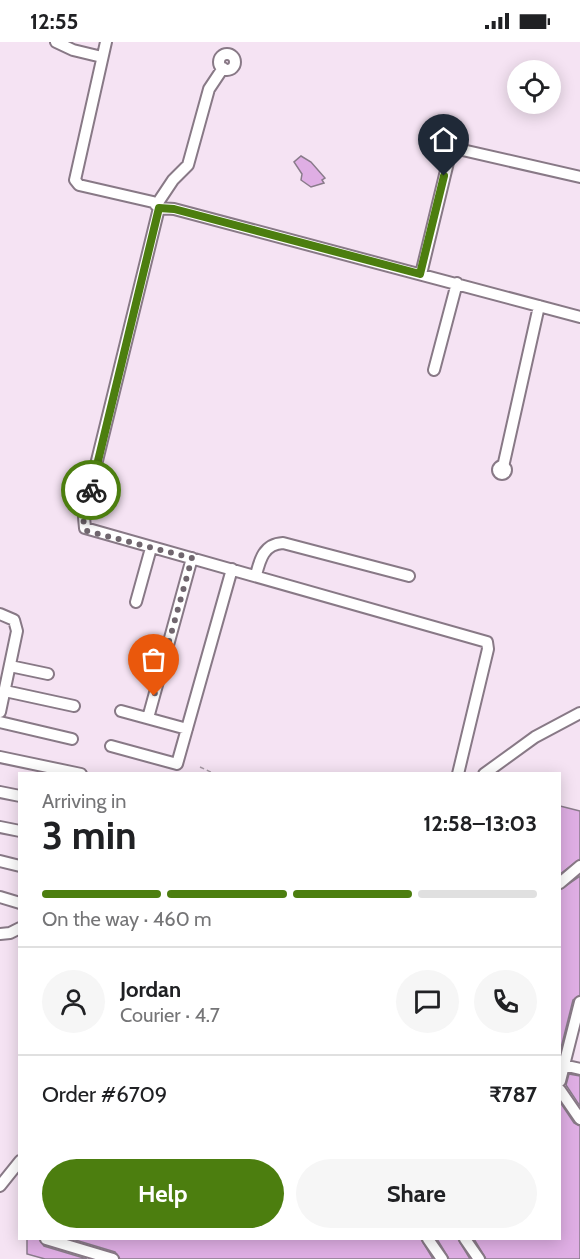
<!DOCTYPE html>
<meta charset="utf-8">
<style>
:root{--surface:#fff;--page:#f6f6f6;--text:#202124;--muted:#757577;--line:#e0e0e0;--accent:#4c7e0f}
body{margin:0;font-family:Cabin,sans-serif;background:var(--page);color:var(--text);height:100vh;display:flex;flex-direction:column;font-size:22px;white-space:nowrap}
*{box-sizing:border-box;margin:0}
p{font-size:20px;color:var(--muted)}
.icon{flex:none;width:33px;height:33px;fill:none;stroke:currentColor;stroke-width:2;stroke-linecap:round;stroke-linejoin:round}
.map{position:relative;flex:1;overflow:hidden}
.details{position:absolute;left:18px;top:730px;width:543px;height:468px;display:flex;flex-direction:column;background:var(--surface);border-radius:0px;box-shadow:0 3px 15px #0003}
.details>*{flex:none}
.buttons{position:absolute;left:507px;top:18px;display:grid;gap:12px}
.buttons a{display:grid;place-items:center;width:54px;height:54px;border-radius:50%;background:var(--surface);box-shadow:0 3px 15px #0003;font-size:30px}
.pin{position:absolute;display:grid;place-items:center;width:51px;height:51px;color:#fff;margin:-62px -26px;border-radius:50% 50% 50% 0;rotate:-45deg;box-shadow:0 0 6px #0007}
.pin .icon{rotate:45deg}
.courier{position:absolute;display:grid;place-items:center;width:60px;height:60px;margin:-30px;border:4px solid #4c7e0f;border-radius:50%;background:#fff;color:#222;box-shadow:0 2px 8px #0007}
.head em{font-style:normal;font-weight:700}
.head div{display:flex;flex-direction:column-reverse}
.head{display:flex;align-items:center;justify-content:space-between;height:102px;padding:0 24px}
h1{font-size:39px;font-weight:700;line-height:45px}
.bar{display:grid;grid-template-columns:repeat(4,1fr);gap:9px 6px;align-content:center;height:72px;padding:0 24px}
.bar i{height:8px;border-radius:4px;background:var(--line)}
.bar .selected{background:var(--accent)}
.bar p{grid-column:span 4}
.line{display:flex;align-items:center;gap:15px;padding:0 24px;border-top:2px solid var(--line)}
.line div{flex:1}
.round{display:grid;place-items:center;flex:none;width:63px;height:63px;border-radius:32px;background:var(--page)}
.button{display:flex;gap:12px;margin-top:auto;padding:12px 24px}
.button a{flex:1;height:69px;border-radius:36px;background:var(--accent);color:#fff;font-size:24px;font-weight:700;line-height:69px;text-align:center}
.button a+a{background:var(--page);color:var(--text)}
.status{display:flex;justify-content:space-between;align-items:center;height:42px;padding:0 30px;background:var(--surface);direction:ltr}
.status svg{height:16px;fill:currentColor}
.map>svg:first-child{display:block}
.building{fill:#dfaee4;stroke:#897b8a;stroke-width:1.5}
.lines{fill:none;stroke-linecap:round;stroke-linejoin:round}
.minor-casing{stroke:#887986;stroke-width:14}
.path{stroke:#a799a5;stroke-width:1.5;stroke-dasharray:4.5 3;stroke-linecap:butt}
.minor{stroke:#fff;stroke-width:10}
.done{stroke:#70666e;stroke-width:6;stroke-dasharray:0 10.8}
.route{stroke:#4c7e0f;stroke-width:8}
</style>
<div class="status"><b>12:55</b><svg viewBox="0 0 49 12"><path d="M0 12V9h3v3zM5 12V6h3v6zM10 12V3h3v9zM15 12V0h3v12zM26 1h20v11H26zM47 4h2v5h-2z"/></svg></div>
<div class="map">
<svg width="580" height="1217" viewBox="0 0 580 1217">
<rect width="100%" height="100%" fill="#f5e3f3"/>
<!-- building -->
<path class="building" d="M 301,114 L 311,120 L 325,136 L 322,138 L 324,141 L 311,145 L 301,138 L 302,132 L 294,120 Z
M 560,764 L 580,769 L 580,817 L 560,832 Z
M 580,834 L 580,953 L 573,958 L 560,1010 L 560,848 Z
M 569,1032 L 580,1034 L 580,1064 L 566,1043 Z
M 560,1060 L 574,1081 L 580,1084 L 580,1217 L 486,1217 L 474,1197 L 560,1197 Z
M 27,1197 L 39,1197 L 44,1204 L 87,1217 L 45,1217 L 27,1212 Z
M 72,1197 L 421,1197 L 433,1217 L 120,1217 L 115,1210 Z
M 437,1197 L 458,1197 L 470,1217 L 449,1217 Z"/>
<g class="lines">
<defs>
<path id="minor" d="M 56,0 L 73,8 L 102,15
M 106,0 L 75,138 L 79,143 L 153,160 L 159,166 L 94,431 L 84,475 L 85,486 L 487,600 L 488,607 L 458,732
M219 20a8 8 0 1 1 16 0a8 8 0 1 1-16 0Z
M 157,162 L 173,138 L 188,123 L 209,47 L 223,26
M 159,166 L 174,167 L 580,275
M 421,232 L 451,108 L 458,107 L 580,135
M 434,328 L 457,241
M498 428a4 4 0 1 1 8 0a4 4 0 1 1-8 0Z
M 503,425 L 539,264
M 256,533 C 260,517 264,502 283,501 L 409,534
M 136,560 L 151,506
M 0,572 L 14,578 L 17,589 L 0,670
M 10,624 L 48,632
M 5,649 L 74,664
M 121,669 L 187,687
M 148,676 L 192,516
M 0,680 L 72,697
M 111,704 L 177,722 L 232,527
M 0,715 L 81,732
M 484,732 L 535,695 L 580,671
M 0,750 L 20,754
M 0,785 L 20,789
M 0,819 L 20,824
M 560,841 L 580,824
M 0,855 L 20,861
M 0,892 L 10,891 L 20,886
M 563,1023 L 580,1027
M 560,1039 L 580,960
M 560,1048 L 580,1077
M 0,1144 L 20,1119
M 46,1197 L 113,1217
M 428,1197 L 442,1217
M 465,1197 L 479,1217"/>
</defs>
<!-- minor casing -->
<use href="#minor" class="minor-casing"/>
<!-- path -->
<path class="path" d="M 200,725 L 215,732"/>
<!-- minor -->
<use href="#minor" class="minor"/>
</g>
<g class="lines">
<!-- done -->
<path class="done" d="M 91,448 L 83,482 L 87,489 L 192,516 L 154,654"/>
<!-- route -->
<path class="route" d="M 91,448 L 159,166 L 174,167 L 420,232 L 444,134"/>
</g>
</svg>
<div class="buttons">
<a><svg class="icon" aria-label="locate" viewBox="0 0 24 24"><circle cx="12" cy="12" r="6"/><path d="M12 2v4M12 18v4M2 12h4M18 12h4"/></svg></a>
</div>
<div class="pin" style="left:154px;top:654px;background:#ea580c"><svg class="icon" aria-label="bag" viewBox="0 0 24 24"><path d="M5 8h14l-1 12H6zM9 8a3 3 0 0 1 6 0"/></svg></div>
<div class="pin" style="left:444px;top:134px;background:#1f2937"><svg class="icon" aria-label="home" viewBox="0 0 24 24"><path d="M3 11l9-7 9 7M6 9v11h12V9"/></svg></div>
<div class="courier" style="left:91px;top:448px"><svg class="icon" aria-label="bike" viewBox="0 0 24 24"><circle cx="6" cy="16" r="4"/><circle cx="18" cy="16" r="4"/><path d="M6 16l4-8h5l3 8M10 8l3 8H6M13 5h3"/></svg></div>
<section class="details">
<div class="head"><div><h1>3 min</h1><p>Arriving in</p></div><em>12:58–13:03</em></div>
<div class="bar"><i class="selected"></i><i class="selected"></i><i class="selected"></i><i></i><p>On the way · 460 m</p></div>
<div class="line" style="height:108px"><a class="round"><svg class="icon" aria-label="person" viewBox="0 0 24 24"><circle cx="12" cy="8" r="4"/><path d="M4 21q1-7 8-7t8 7"/></svg></a><div><b>Jordan</b><p>Courier · 4.7</p></div><a class="round"><svg class="icon" aria-label="chat" viewBox="0 0 24 24"><path d="M4 5h16v11H9l-5 4z"/></svg></a><a class="round"><svg class="icon" aria-label="phone" viewBox="0 0 24 24"><path d="M5 4h4l2 5-3 2q2 4 5 5l2-3 5 2v4C11 20 4 13 5 4z"/></svg></a></div>
<div class="line" style="height:78px"><div>Order #6709</div><b>₹787</b></div>
<div class="button"><a>Help</a><a>Share</a></div>
</section>
</div>
